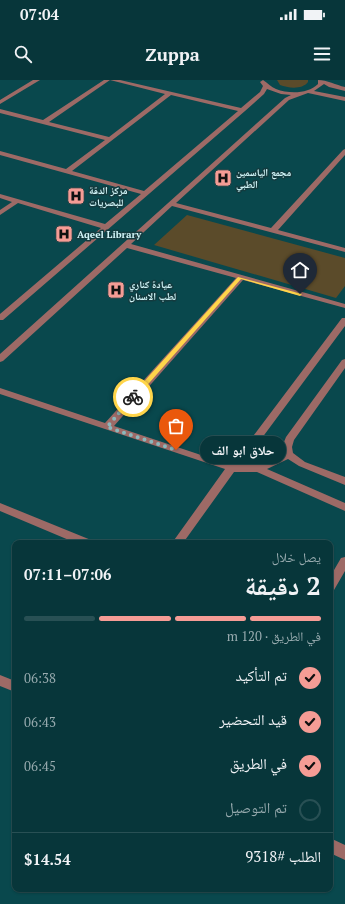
<!DOCTYPE html>
<html lang="ar">
<meta charset="utf-8">
<style>
:root{--surface:#07363a;--page:#103e42;--text:#f1f3f6;--muted:#98abaf;--line:#285054;--accent:#f59c95}
body{margin:0;font-family:"PT Serif","Noto Naskh Arabic",serif;background:var(--page);color:var(--text);direction:rtl;height:100vh;display:flex;flex-direction:column;font-size:15px;white-space:nowrap}
*{box-sizing:border-box;margin:0}
p{font-size:13px;color:var(--muted)}
.icon{flex:none;width:22px;height:22px;fill:none;stroke:currentColor;stroke-width:2;stroke-linecap:round;stroke-linejoin:round}
.map{position:relative;flex:1;overflow:hidden;direction:ltr}
.drawer{position:absolute;left:12px;top:460px;width:321px;height:352px;display:flex;flex-direction:column;background:var(--surface);border-radius:8px;box-shadow:0 1px 3px #0004,0 0 0 1px var(--line);direction:rtl}
.drawer>*{flex:none}
.pin{position:absolute;display:grid;place-items:center;width:34px;height:34px;color:#fff;margin:-41px -17px;border-radius:50% 50% 50% 0;rotate:-45deg;box-shadow:0 0 4px #0007}
.pin .icon{rotate:45deg}
.courier{position:absolute;display:grid;place-items:center;width:40px;height:40px;margin:-20px;border:3px solid #ffd54a;border-radius:50%;background:#fff;color:#222;box-shadow:0 1px 5px #0007}
.bubble{position:absolute;height:28px;border-radius:14px;background:var(--surface);box-shadow:0 1px 3px #0004,0 0 0 1px var(--line);font-size:13px;font-weight:700;line-height:28px;text-align:center;direction:rtl}
.head em{font-style:normal;font-weight:700}
.head div{display:flex;flex-direction:column-reverse}
.head{display:flex;align-items:center;justify-content:space-between;height:68px;padding:0 12px}
h1{font-size:26px;font-weight:700;line-height:30px}
.bar{display:grid;grid-template-columns:repeat(4,1fr);gap:6px 4px;align-content:center;height:48px;padding:0 12px}
.bar i{height:5px;border-radius:3px;background:var(--line)}
.bar .on{background:var(--accent)}
.bar p{grid-column:span 4}
.line{display:flex;align-items:center;gap:10px;padding:0 12px;border-top:1px solid var(--line)}
.line div{flex:1}
ol{padding:0 12px;list-style:none}
li{display:flex;align-items:center;gap:12px;height:44px}
li p{margin-inline-start:auto}
li .icon{padding:4px;border-radius:50%;background:var(--accent);color:#111;stroke-width:4}
li:last-child{color:var(--muted)}
li i{width:22px;height:22px;border:2px solid var(--line);border-radius:50%}
.status{display:flex;justify-content:space-between;align-items:center;height:28px;padding:0 20px;background:var(--surface);direction:ltr}
.status svg{height:11px;fill:currentColor}
header{display:flex;justify-content:space-between;align-items:center;height:52px;padding:0 12px;background:var(--surface);font-size:18px;font-weight:700}
.map>svg:first-child{display:block}
.green{fill:#5b4b2a}
.lines{fill:none;stroke-linecap:round;stroke-linejoin:round}
.minor{fill:#9d6a66;fill-rule:evenodd}
.route{fill:#ffd54a}
.done{stroke:#8bb8bc;stroke-width:4;stroke-dasharray:0 7.2}
.labels{text-anchor:middle;stroke-width:3;stroke-linejoin:round;paint-order:stroke}
.far-poi-label{font-size:10px;font-weight:bold;fill:#d1f4f7;stroke:#143b3f;text-anchor:start}
</style>
<div class="status"><b>07:04</b><svg viewBox="0 0 49 12"><path d="M0 12V9h3v3zM5 12V6h3v6zM10 12V3h3v9zM15 12V0h3v12zM26 1h20v11H26zM47 4h2v5h-2z"/></svg></div>
<header><svg class="icon" aria-label="menu" viewBox="0 0 24 24"><path d="M4 6h16M4 12h16M4 18h16"/></svg>Zuppa<svg class="icon" aria-label="search" viewBox="0 0 24 24"><circle cx="10" cy="10" r="6"/><path d="M15 15l6 6"/></svg></header>
<div class="map">
<svg width="345" height="824" viewBox="0 0 345 824">
<rect width="100%" height="100%" fill="#09484d"/>
<!-- green -->
<path class="green" d="M 277,0 L 308,0 L 308,2 C 302,10 288,8 280,5 Z
M 187,135 L 345,178 L 345,206 L 336,218 L 154,165 Z"/>
<g class="lines">
<!-- minor -->
<path class="minor" d="M 33,0 L 40,0 L 0,24 L 0,20 Z
M 104,0 L 120,0 L 241,28 L 260,12 L 263,6 L 260,2 L 263,0 C 268,3 271,7 276,9 C 289,14 308,14 318,4 L 318,0 C 327,0 336,5 345,7 L 345,11 L 329,7 L 324,4 L 314,11 L 345,17 L 345,21 L 308,13 L 289,20 L 176,123 L 271,148 L 343,70 L 345,69 L 345,75 L 278,150 L 345,168 L 345,172 L 172,126 L 131,164 L 345,224 L 345,228 L 243,200 L 114,346 L 231,385 L 250,385 L 244,377 L 248,363 L 342,238 L 345,238 L 345,246 L 256,366 L 254,377 L 260,384 L 284,373 L 282,367 L 286,357 L 342,280 L 345,279 L 345,288 L 294,360 L 292,367 L 293,373 L 305,382 L 345,397 L 345,405 L 299,386 L 288,379 L 267,389 L 345,423 L 345,431 L 257,392 L 234,392 L 183,463 L 172,463 L 225,389 L 0,314 L 0,308 L 105,343 L 236,198 L 127,168 L 3,281 L 0,282 L 0,274 L 285,18 L 291,15 L 281,14 L 267,9 L 264,14 L 245,31 L 3,240 L 0,240 L 0,234 L 101,148 L 18,123 L 0,135 L 0,130 L 12,122 L 0,118 L 0,114 L 105,144 L 141,114 L 0,75 L 0,71 L 66,89 L 105,60 L 0,33 L 0,29 L 43,40 ZM 110,0 L 165,14 L 109,57 L 49,42 ZM 171,15 L 238,31 L 144,111 L 72,91 Z
M 0,423 L 91,460 L 92,463 L 76,463 L 0,431 Z
M 345,477 L 345,491 L 334,510 L 330,511 L 330,497 L 341,478 Z
M 0,595 L 15,601 L 15,612 L 0,606 Z
M 330,758 L 345,765 L 345,780 L 330,773 Z"/>
</g>
<!-- route -->
<path class="route" d="M 238,197 L 302,214 L 300,216 L 241,199 L 135,319 L 131,319 L 131,316 Z"/>
<g class="lines">
<!-- done -->
<path class="done" d="M 133,317 L 107,347 L 176,370"/>
</g>
<!-- icons -->
<defs>
<symbol id="hospital-square" viewBox="-11 -11 22 22"><rect x="-9" y="-9" width="18" height="18" rx="4" fill="#f59c95" stroke="#143b3f"/><path d="M-5-5h3v3.5h4V-5h3V5h-3V1.5h-4V5h-3Z" fill="#111"/></symbol>
</defs>
<g fill-rule="evenodd">
<use href="#hospital-square" x="213" y="88" width="20" height="20"/>
<use href="#hospital-square" x="66" y="106" width="20" height="20"/>
<use href="#hospital-square" x="54" y="144" width="20" height="20"/>
<use href="#hospital-square" x="106" y="200" width="20" height="20"/>
</g>
<g class="labels">
<!-- far-poi labels -->
<g class="far-poi-label">
<text x="236" y="96">مجمع الياسمين<tspan x="236" dy="12">الطبي</tspan></text>
<text x="89" y="114">مركز الدقة<tspan x="89" dy="12">للبصريات</tspan></text>
<text x="77" y="158">Aqeel Library</text>
<text x="129" y="208">عيادة كناري<tspan x="129" dy="12">لطب الاسنان</tspan></text>
</g>
</g>
</svg>
<div class="pin" style="left:176px;top:370px;background:#ea580c"><svg class="icon" aria-label="bag" viewBox="0 0 24 24"><path d="M5 8h14l-1 12H6zM9 8a3 3 0 0 1 6 0"/></svg></div>
<div class="pin" style="left:300px;top:214px;background:#1f2937"><svg class="icon" aria-label="home" viewBox="0 0 24 24"><path d="M3 11l9-7 9 7M6 9v11h12V9"/></svg></div>
<div class="courier" style="left:133px;top:317px"><svg class="icon" aria-label="bike" viewBox="0 0 24 24"><circle cx="6" cy="16" r="4"/><circle cx="18" cy="16" r="4"/><path d="M6 16l4-8h5l3 8M10 8l3 8H6M13 5h3"/></svg></div>
<div class="bubble" style="left:200px;top:356px;width:86px">حلاق ابو الف</div>
<section class="drawer">
<div class="head"><div><h1>2 دقيقة</h1><p>يصل خلال</p></div><em>07:06–07:11</em></div>
<div class="bar"><i class="on"></i><i class="on"></i><i class="on"></i><i></i><p>في الطريق · 120 m</p></div>
<ol>
<li><svg class="icon" aria-label="check" viewBox="0 0 24 24"><path d="M5 12l5 5 9-10"/></svg>تم التأكيد<p>06:38</p></li>
<li><svg class="icon" aria-label="check" viewBox="0 0 24 24"><path d="M5 12l5 5 9-10"/></svg>قيد التحضير<p>06:43</p></li>
<li><svg class="icon" aria-label="check" viewBox="0 0 24 24"><path d="M5 12l5 5 9-10"/></svg>في الطريق<p>06:45</p></li>
<li><i></i>تم التوصيل</li>
</ol>
<div class="line" style="height:52px"><div>الطلب #9318</div><b>$14.54</b></div>
</section>
</div>
